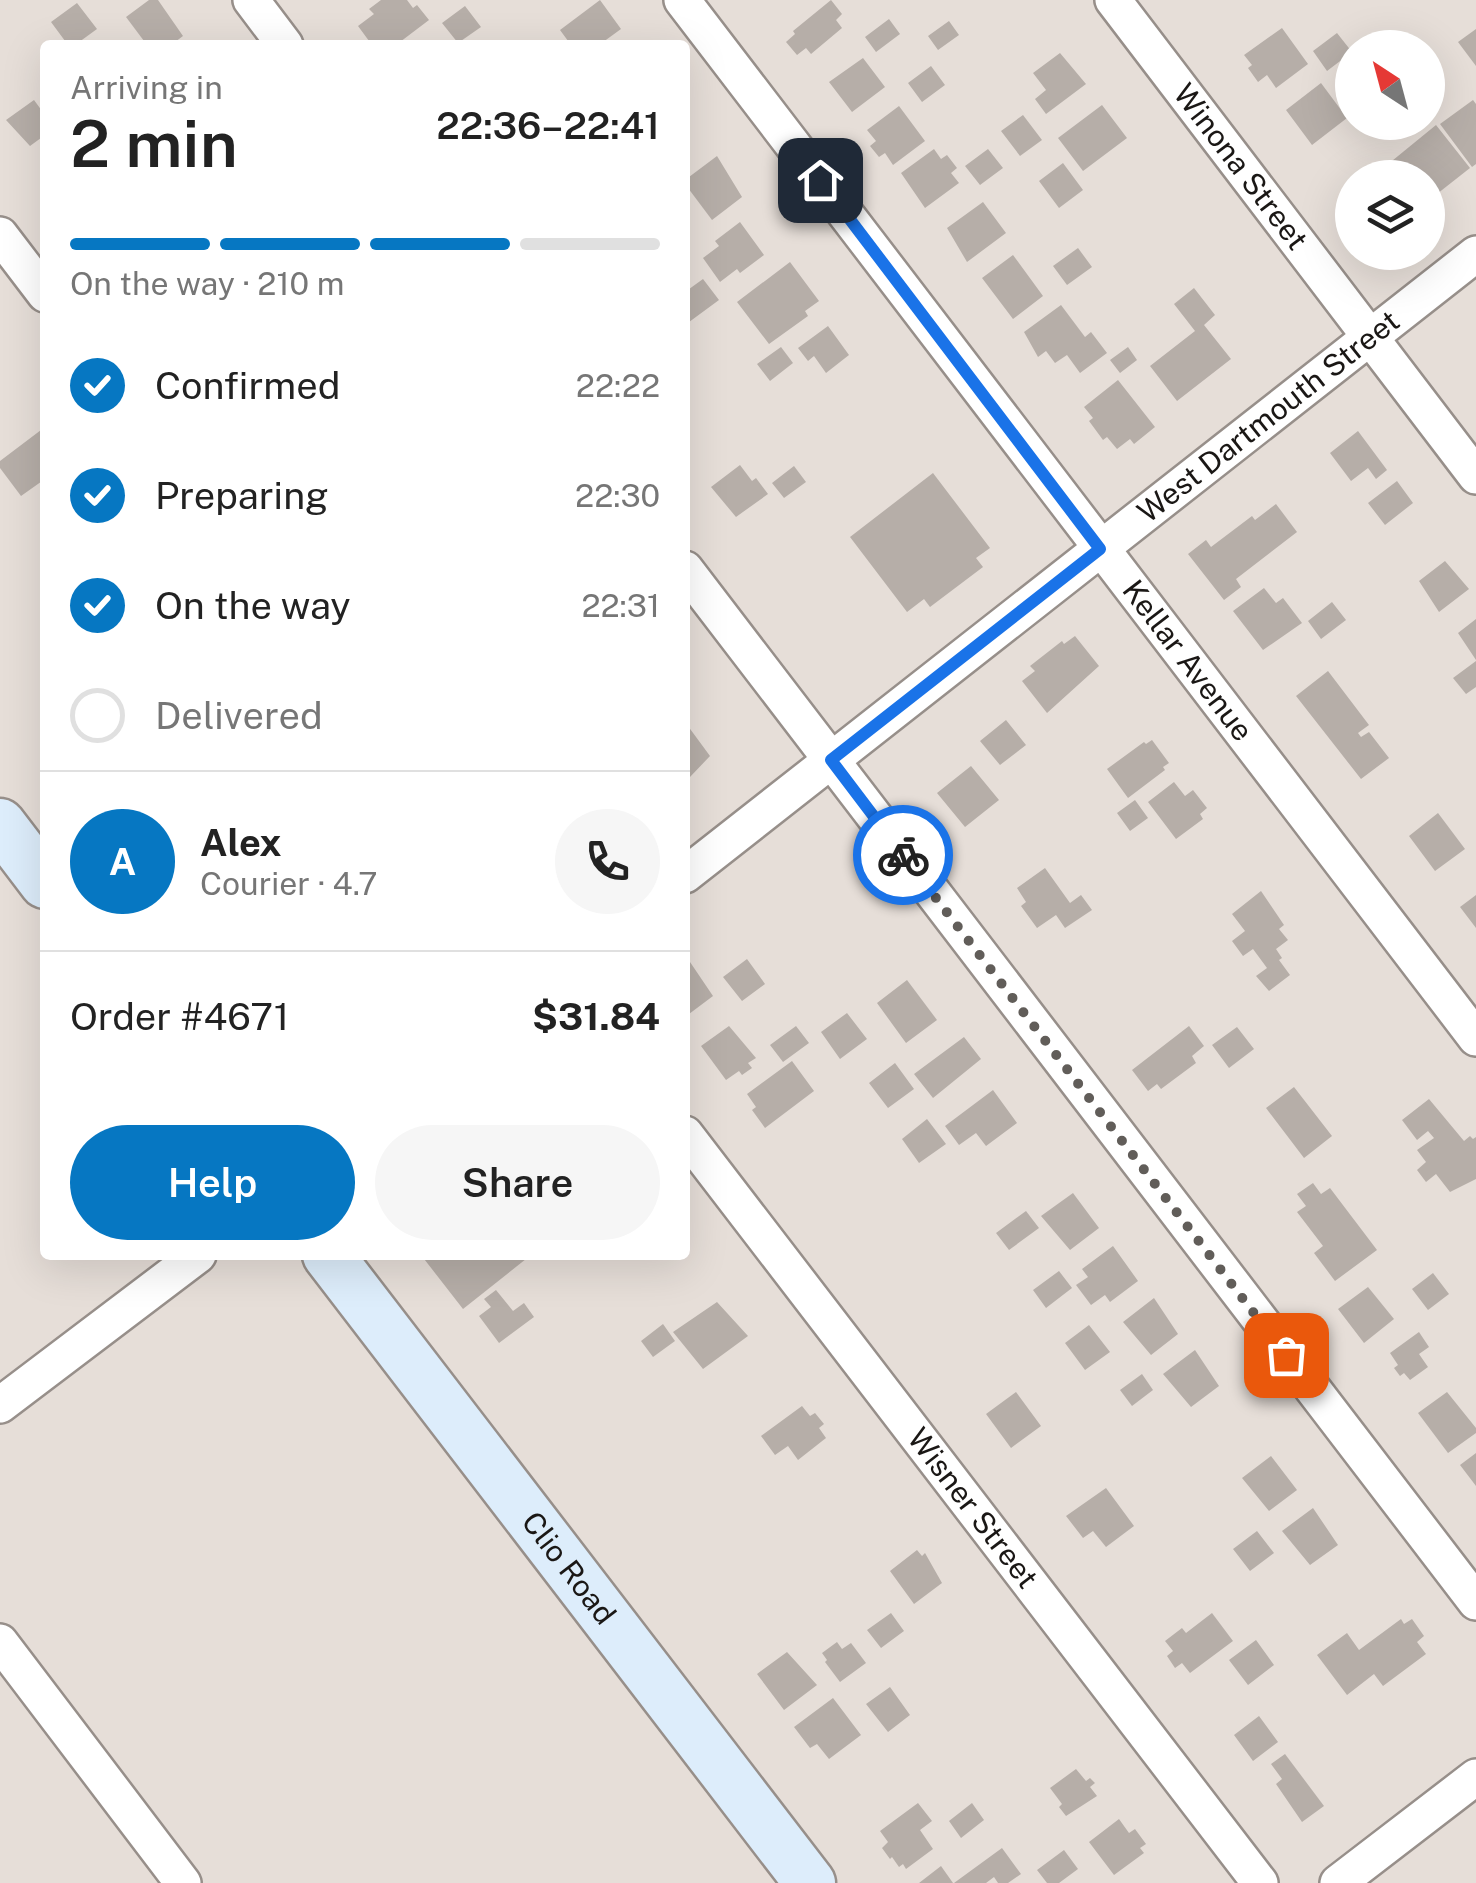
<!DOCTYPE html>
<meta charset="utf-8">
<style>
:root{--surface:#fff;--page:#f6f6f6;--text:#222;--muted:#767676;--line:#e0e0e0;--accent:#0677c2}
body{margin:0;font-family:"Public Sans",sans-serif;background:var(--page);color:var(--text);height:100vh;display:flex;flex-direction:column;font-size:38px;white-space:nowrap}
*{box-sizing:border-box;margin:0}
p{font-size:32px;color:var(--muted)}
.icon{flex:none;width:55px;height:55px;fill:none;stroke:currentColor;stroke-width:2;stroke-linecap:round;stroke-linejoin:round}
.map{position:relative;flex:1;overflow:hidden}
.drawer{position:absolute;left:40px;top:40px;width:650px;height:1220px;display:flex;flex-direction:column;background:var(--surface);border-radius:10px;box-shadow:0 10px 40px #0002}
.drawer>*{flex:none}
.needle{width:65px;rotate:324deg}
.controls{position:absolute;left:1335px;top:30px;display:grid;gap:20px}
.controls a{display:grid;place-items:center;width:110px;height:110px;border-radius:50%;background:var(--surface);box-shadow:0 10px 40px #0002;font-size:50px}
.pin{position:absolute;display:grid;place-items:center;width:85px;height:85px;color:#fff;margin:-42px;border-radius:20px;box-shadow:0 5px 15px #0006}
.courier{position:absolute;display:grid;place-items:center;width:100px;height:100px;margin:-50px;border:8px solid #1a73e8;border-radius:50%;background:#fff;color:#222;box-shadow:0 2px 12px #0007}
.headline em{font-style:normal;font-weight:600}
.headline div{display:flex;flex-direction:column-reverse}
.headline{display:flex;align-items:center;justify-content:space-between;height:170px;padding:0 30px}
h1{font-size:65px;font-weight:600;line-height:75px}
.bar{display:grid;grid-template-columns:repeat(4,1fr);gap:15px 10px;align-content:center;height:120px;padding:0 30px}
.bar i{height:12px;border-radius:8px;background:var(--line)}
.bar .selected{background:var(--accent)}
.bar p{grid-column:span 4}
.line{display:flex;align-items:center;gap:25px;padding:0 30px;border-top:2px solid var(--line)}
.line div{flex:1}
.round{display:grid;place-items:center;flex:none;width:105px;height:105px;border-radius:52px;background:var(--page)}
ol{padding:0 30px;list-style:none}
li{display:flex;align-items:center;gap:30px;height:110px}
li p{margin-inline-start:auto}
li .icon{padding:10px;border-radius:50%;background:var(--accent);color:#fff;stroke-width:4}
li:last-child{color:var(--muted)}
li i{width:55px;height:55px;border:5px solid var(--line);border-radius:50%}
.button{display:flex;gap:20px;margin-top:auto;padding:20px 30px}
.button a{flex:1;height:115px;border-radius:60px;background:var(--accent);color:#fff;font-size:40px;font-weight:600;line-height:115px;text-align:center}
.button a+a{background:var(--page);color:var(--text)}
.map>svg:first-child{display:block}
.building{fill:#b6aea8}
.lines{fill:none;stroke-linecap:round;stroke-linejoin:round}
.street-casing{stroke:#978f8a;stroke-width:40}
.secondary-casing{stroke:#978f8a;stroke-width:55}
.street{stroke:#fff;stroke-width:35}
.secondary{stroke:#ddedfb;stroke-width:50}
.done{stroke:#615d59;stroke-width:10;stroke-dasharray:0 18}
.route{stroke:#1a73e8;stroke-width:12}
.labels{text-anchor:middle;stroke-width:8;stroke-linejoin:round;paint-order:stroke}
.street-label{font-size:30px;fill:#1a1715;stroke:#f3ebe5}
</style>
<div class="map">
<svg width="1476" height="1883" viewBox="0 0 1476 1883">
<rect width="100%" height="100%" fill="#e6ded8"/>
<!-- building -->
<path class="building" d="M 149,0 L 158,0 L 183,36 L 171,45 L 147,45 L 126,17 Z
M 381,0 L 407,0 L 413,8 L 417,5 L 429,20 L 396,45 L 372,45 L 358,26 L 374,14 L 369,9 Z
M 600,0 L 621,29 L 599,45 L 571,45 L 560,30 Z
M 831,0 L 842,14 L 836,20 L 842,28 L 811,54 L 806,48 L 797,55 L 786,42 L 795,34 L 793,31 Z
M 77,3 L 97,29 L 75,45 L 68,45 L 51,22 Z
M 465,6 L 481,27 L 458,43 L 442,23 Z
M 889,19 L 900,34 L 876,52 L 865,37 Z
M 949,21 L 959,35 L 938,50 L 928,36 Z
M 1282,28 L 1308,64 L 1276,88 L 1267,75 L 1258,82 L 1248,68 L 1252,65 L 1244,55 Z
M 1476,29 L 1476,66 L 1458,42 Z
M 1337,33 L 1352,52 L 1327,71 L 1313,51 Z
M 1060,53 L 1086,84 L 1046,114 L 1035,99 L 1046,90 L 1033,73 Z
M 863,58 L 885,87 L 852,112 L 829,82 Z
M 931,66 L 945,85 L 922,102 L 908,83 Z
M 1321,83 L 1347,118 L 1312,145 L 1286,110 Z
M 34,100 L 45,115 L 45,135 L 30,146 L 6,120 Z
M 1473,100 L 1476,104 L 1476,164 L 1472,167 L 1440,124 Z
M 1102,105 L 1127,138 L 1083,171 L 1058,138 Z
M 899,106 L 925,141 L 893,165 L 885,153 L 879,157 L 870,146 L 876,141 L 867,130 Z
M 1023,115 L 1042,140 L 1020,156 L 1001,131 Z
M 1436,125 L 1470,168 L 1428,201 L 1428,178 L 1388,178 L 1394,174 L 1387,165 Z
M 934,149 L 941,159 L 947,155 L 957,168 L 951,173 L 959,183 L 925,208 L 901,173 Z
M 988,149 L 1003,168 L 980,185 L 965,166 Z
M 717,156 L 742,197 L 712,220 L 685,184 L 685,180 Z
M 1063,163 L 1083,190 L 1059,208 L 1039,181 Z
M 983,202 L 1006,233 L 967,262 L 947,228 Z
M 740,222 L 764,255 L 740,273 L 737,269 L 720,282 L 703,258 L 719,246 L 715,241 Z
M 1078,248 L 1092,267 L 1067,285 L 1053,266 Z
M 1013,255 L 1043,296 L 1013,319 L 982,278 Z
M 790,262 L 819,301 L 805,311 L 808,316 L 769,344 L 737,302 Z
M 703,279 L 719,300 L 685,325 L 685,292 Z
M 1194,288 L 1215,315 L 1204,325 L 1231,359 L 1177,401 L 1150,366 L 1195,331 L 1174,304 Z
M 1061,305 L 1085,337 L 1091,332 L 1107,353 L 1080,373 L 1067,355 L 1055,363 L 1046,351 L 1038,357 L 1024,332 Z
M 828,326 L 849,355 L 826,373 L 814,356 L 808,361 L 798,348 Z
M 781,347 L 793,363 L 770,381 L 757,364 Z
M 1128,347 L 1137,360 L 1120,373 L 1110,360 Z
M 1118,380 L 1155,427 L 1134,444 L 1130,439 L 1117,449 L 1107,437 L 1103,440 L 1089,421 L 1093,418 L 1084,407 Z
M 41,430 L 45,435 L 45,479 L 21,496 L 0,468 L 0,461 Z
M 1358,431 L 1387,470 L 1376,479 L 1368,468 L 1351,481 L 1330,453 Z
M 740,465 L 752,481 L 756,478 L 768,494 L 736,517 L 711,487 Z
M 794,466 L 806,482 L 784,498 L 772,483 Z
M 933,473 L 990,548 L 976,558 L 983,567 L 930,607 L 924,599 L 907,612 L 850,537 Z
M 1397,481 L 1413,503 L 1385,525 L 1368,503 Z
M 1276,504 L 1297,532 L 1236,579 L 1241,587 L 1224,600 L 1188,554 L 1206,540 L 1211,547 L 1252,516 L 1255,520 Z
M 1445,561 L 1469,589 L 1439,612 L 1419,581 Z
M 1264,588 L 1276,603 L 1283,598 L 1302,623 L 1263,650 L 1233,611 Z
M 1332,602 L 1346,620 L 1321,639 L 1308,621 Z
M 1476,619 L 1476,660 L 1458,633 Z
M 1075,636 L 1099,666 L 1047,713 L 1022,681 L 1035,671 L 1030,666 L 1062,641 L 1064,644 Z
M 1476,661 L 1476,687 L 1466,694 L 1453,678 Z
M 1328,671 L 1369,725 L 1358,733 L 1361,737 L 1369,732 L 1389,758 L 1361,779 L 1296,696 Z
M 1006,720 L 1026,745 L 1000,765 L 980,741 Z
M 685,722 L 710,756 L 690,777 L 685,774 Z
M 1152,740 L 1169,763 L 1163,767 L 1165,770 L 1128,798 L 1107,769 L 1144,742 L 1146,744 Z
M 971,766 L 999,800 L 965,827 L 937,793 Z
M 1174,782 L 1185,796 L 1193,790 L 1207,808 L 1200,814 L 1203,819 L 1176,839 L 1148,802 Z
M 1135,800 L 1148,818 L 1130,831 L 1117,813 Z
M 1438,813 L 1465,849 L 1435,871 L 1409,836 Z
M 1045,868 L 1070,903 L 1081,895 L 1092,910 L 1065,928 L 1056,915 L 1037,928 L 1021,906 L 1026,902 L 1017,888 Z
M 1261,891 L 1284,925 L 1279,929 L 1288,940 L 1276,949 L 1282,958 L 1279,960 L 1290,975 L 1269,991 L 1256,976 L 1267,968 L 1253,949 L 1243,956 L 1232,941 L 1245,931 L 1232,914 Z
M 1476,895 L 1476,928 L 1460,907 Z
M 747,959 L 765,984 L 742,1001 L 723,977 Z
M 690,962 L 713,996 L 685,1017 L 685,966 Z
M 907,980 L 937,1020 L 906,1043 L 877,1003 Z
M 847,1013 L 867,1039 L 840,1059 L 821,1032 Z
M 729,1026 L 756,1058 L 748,1063 L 752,1068 L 742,1075 L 739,1071 L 726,1080 L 701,1046 Z
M 796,1026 L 809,1043 L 783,1062 L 770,1045 Z
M 1189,1026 L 1204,1046 L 1192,1056 L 1196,1063 L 1161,1089 L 1157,1084 L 1148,1091 L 1132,1070 Z
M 1237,1027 L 1254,1049 L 1229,1068 L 1212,1045 Z
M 964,1037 L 981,1059 L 933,1098 L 914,1074 Z
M 792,1061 L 814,1091 L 765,1128 L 752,1110 L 756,1107 L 747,1094 Z
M 895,1063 L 914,1089 L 888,1108 L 869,1083 Z
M 1294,1087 L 1332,1136 L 1304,1158 L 1266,1108 Z
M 993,1090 L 1017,1123 L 986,1146 L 976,1133 L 959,1145 L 945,1126 Z
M 1429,1099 L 1464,1141 L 1470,1136 L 1473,1139 L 1476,1137 L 1476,1179 L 1450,1192 L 1436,1174 L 1426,1182 L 1417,1170 L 1426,1162 L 1417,1150 L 1434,1138 L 1428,1131 L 1417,1140 L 1402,1120 Z
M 927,1119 L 946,1144 L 919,1163 L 902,1139 Z
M 1313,1183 L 1321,1194 L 1330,1188 L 1377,1250 L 1335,1281 L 1314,1253 L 1323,1246 L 1297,1212 L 1306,1206 L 1297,1194 Z
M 1073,1193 L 1099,1228 L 1070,1250 L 1041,1216 Z
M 1026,1211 L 1039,1228 L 1009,1250 L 996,1233 Z
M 1113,1246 L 1138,1281 L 1110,1302 L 1105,1295 L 1091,1305 L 1076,1285 L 1088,1277 L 1082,1269 Z
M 421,1255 L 531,1255 L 463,1309 Z
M 1059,1271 L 1072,1288 L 1046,1308 L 1033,1290 Z
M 1433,1273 L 1449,1294 L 1428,1310 L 1412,1289 Z
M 1368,1287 L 1394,1319 L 1364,1343 L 1338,1309 Z
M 496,1290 L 513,1311 L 524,1303 L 534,1317 L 499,1343 L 479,1316 L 491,1307 L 484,1299 Z
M 1154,1298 L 1178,1334 L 1151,1355 L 1123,1322 Z
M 717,1302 L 748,1336 L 703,1369 L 673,1332 Z
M 663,1324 L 675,1341 L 653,1357 L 641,1341 Z
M 1089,1325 L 1110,1352 L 1085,1370 L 1065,1343 Z
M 1419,1332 L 1429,1347 L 1419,1354 L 1428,1367 L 1410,1380 L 1404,1373 L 1400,1376 L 1394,1368 L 1398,1365 L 1390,1353 Z
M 1195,1350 L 1219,1386 L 1191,1407 L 1163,1374 Z
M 1142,1374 L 1153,1390 L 1132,1406 L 1120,1390 Z
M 1016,1392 L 1041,1426 L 1011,1448 L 986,1414 Z
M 1447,1392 L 1476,1428 L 1476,1433 L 1448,1453 L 1418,1413 Z
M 802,1406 L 810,1416 L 815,1413 L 824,1424 L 819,1428 L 826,1438 L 798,1460 L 788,1446 L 775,1455 L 761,1436 Z
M 1476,1453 L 1476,1486 L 1460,1465 Z
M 1271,1456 L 1297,1490 L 1269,1511 L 1242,1478 Z
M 1106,1488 L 1134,1526 L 1106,1547 L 1093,1531 L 1083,1538 L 1066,1516 Z
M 1313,1508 L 1338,1545 L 1310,1565 L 1282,1531 Z
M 1257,1531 L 1274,1553 L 1250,1571 L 1233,1549 Z
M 917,1550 L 922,1556 L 925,1553 L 942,1583 L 914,1604 L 890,1571 Z
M 891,1613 L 904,1631 L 881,1648 L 867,1630 Z
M 1212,1613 L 1233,1641 L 1190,1673 L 1182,1663 L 1175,1668 L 1167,1656 L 1173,1651 L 1165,1641 L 1182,1628 L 1186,1633 Z
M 1401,1619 L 1404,1624 L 1412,1619 L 1424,1636 L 1417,1642 L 1426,1654 L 1383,1686 L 1374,1674 L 1347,1695 L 1317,1655 L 1347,1633 L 1359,1650 Z
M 1256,1640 L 1274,1665 L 1248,1685 L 1229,1660 Z
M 837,1642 L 842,1649 L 851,1643 L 866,1663 L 840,1682 L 825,1662 L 827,1660 L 822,1653 Z
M 787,1652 L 817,1685 L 784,1710 L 757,1674 Z
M 890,1687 L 910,1715 L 888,1732 L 866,1704 Z
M 833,1698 L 861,1735 L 829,1759 L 817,1744 L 810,1748 L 794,1727 Z
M 1259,1716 L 1278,1742 L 1253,1761 L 1234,1735 Z
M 1285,1754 L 1324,1806 L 1302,1822 L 1276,1784 L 1282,1779 L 1271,1764 Z
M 1076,1769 L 1086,1781 L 1090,1778 L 1095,1783 L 1090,1787 L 1097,1796 L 1066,1816 L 1059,1807 L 1062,1804 L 1050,1788 Z
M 918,1803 L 932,1821 L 920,1830 L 933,1849 L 906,1869 L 903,1864 L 899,1867 L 892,1857 L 890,1859 L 882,1848 L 888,1842 L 880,1831 Z
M 972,1803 L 984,1820 L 961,1838 L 949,1821 Z
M 1119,1819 L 1129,1833 L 1135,1829 L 1146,1844 L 1140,1848 L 1144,1853 L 1114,1875 L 1089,1842 Z
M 1002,1848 L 1021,1874 L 1008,1883 L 998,1883 L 994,1877 L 986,1883 L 954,1883 Z
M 1064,1850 L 1078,1869 L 1059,1883 L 1047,1883 L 1037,1870 Z
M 941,1866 L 953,1883 L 919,1883 Z"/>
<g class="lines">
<defs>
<g id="street">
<path d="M 251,0 L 285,45"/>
<path id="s1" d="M 682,0 L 1476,1038"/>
<path id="s2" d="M 1113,0 L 1476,476"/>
<path d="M 0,235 L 45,294"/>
<path d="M 685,569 L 1476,1602"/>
<path id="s3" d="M 685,875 L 1476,254"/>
<path id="s4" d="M 685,1134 L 1260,1883"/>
<path d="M 0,1405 L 198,1255"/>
<path d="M 0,1642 L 183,1883"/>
<path d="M 1338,1883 L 1476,1777"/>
</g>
<g id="secondary">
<path d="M 0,824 L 45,883"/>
<path id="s5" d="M 328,1255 L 810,1883"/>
</g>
</defs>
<!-- street casing -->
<use href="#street" class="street-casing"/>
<!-- secondary casing -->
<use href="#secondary" class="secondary-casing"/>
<!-- street -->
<use href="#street" class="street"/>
<!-- secondary -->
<use href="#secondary" class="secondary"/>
</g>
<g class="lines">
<!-- done -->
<path class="done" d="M 903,855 L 1286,1355"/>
<!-- route -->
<path class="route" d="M 820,180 L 1100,549 L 831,760 L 903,855"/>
</g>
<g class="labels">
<!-- street labels -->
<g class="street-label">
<text dy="10" stroke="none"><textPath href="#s2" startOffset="210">Winona Street</textPath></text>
<text dy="10" stroke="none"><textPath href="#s3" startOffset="742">West Dartmouth Street</textPath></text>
<text dy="10" stroke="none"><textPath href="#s1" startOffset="832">Kellar Avenue</textPath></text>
<text dy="10" stroke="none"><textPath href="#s4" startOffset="472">Wisner Street</textPath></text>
<text dy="10" stroke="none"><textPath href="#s5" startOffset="395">Clio Road</textPath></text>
</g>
</g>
</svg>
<div class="controls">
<a><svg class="needle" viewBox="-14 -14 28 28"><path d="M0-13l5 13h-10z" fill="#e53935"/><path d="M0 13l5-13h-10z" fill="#767676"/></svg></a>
<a><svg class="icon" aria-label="layers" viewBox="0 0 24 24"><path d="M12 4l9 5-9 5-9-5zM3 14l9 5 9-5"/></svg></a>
</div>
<div class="pin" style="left:1286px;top:1355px;background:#ea580c"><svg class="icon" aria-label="bag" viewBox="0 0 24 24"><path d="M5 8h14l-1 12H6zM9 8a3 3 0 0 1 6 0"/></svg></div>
<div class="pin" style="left:820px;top:180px;background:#1f2937"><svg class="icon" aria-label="home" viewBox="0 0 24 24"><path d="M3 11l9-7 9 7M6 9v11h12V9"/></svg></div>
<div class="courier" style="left:903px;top:855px"><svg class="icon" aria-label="bike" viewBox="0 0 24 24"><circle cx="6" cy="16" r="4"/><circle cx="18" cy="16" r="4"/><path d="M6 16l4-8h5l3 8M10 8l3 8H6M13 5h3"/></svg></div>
<section class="drawer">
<div class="headline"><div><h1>2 min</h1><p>Arriving in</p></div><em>22:36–22:41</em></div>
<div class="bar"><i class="selected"></i><i class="selected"></i><i class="selected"></i><i></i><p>On the way · 210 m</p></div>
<ol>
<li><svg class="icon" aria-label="check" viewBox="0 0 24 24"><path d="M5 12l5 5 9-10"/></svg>Confirmed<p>22:22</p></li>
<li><svg class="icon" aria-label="check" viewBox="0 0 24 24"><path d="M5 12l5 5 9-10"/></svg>Preparing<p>22:30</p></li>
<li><svg class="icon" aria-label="check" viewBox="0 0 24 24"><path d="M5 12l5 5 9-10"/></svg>On the way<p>22:31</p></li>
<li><i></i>Delivered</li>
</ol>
<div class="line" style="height:180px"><b class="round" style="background:var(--accent);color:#fff">A</b><div><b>Alex</b><p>Courier · 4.7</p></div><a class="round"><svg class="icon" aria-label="phone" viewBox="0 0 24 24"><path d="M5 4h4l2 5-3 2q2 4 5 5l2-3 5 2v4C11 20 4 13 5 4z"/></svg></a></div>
<div class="line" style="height:130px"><div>Order #4671</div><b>$31.84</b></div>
<div class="button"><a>Help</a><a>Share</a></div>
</section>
</div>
